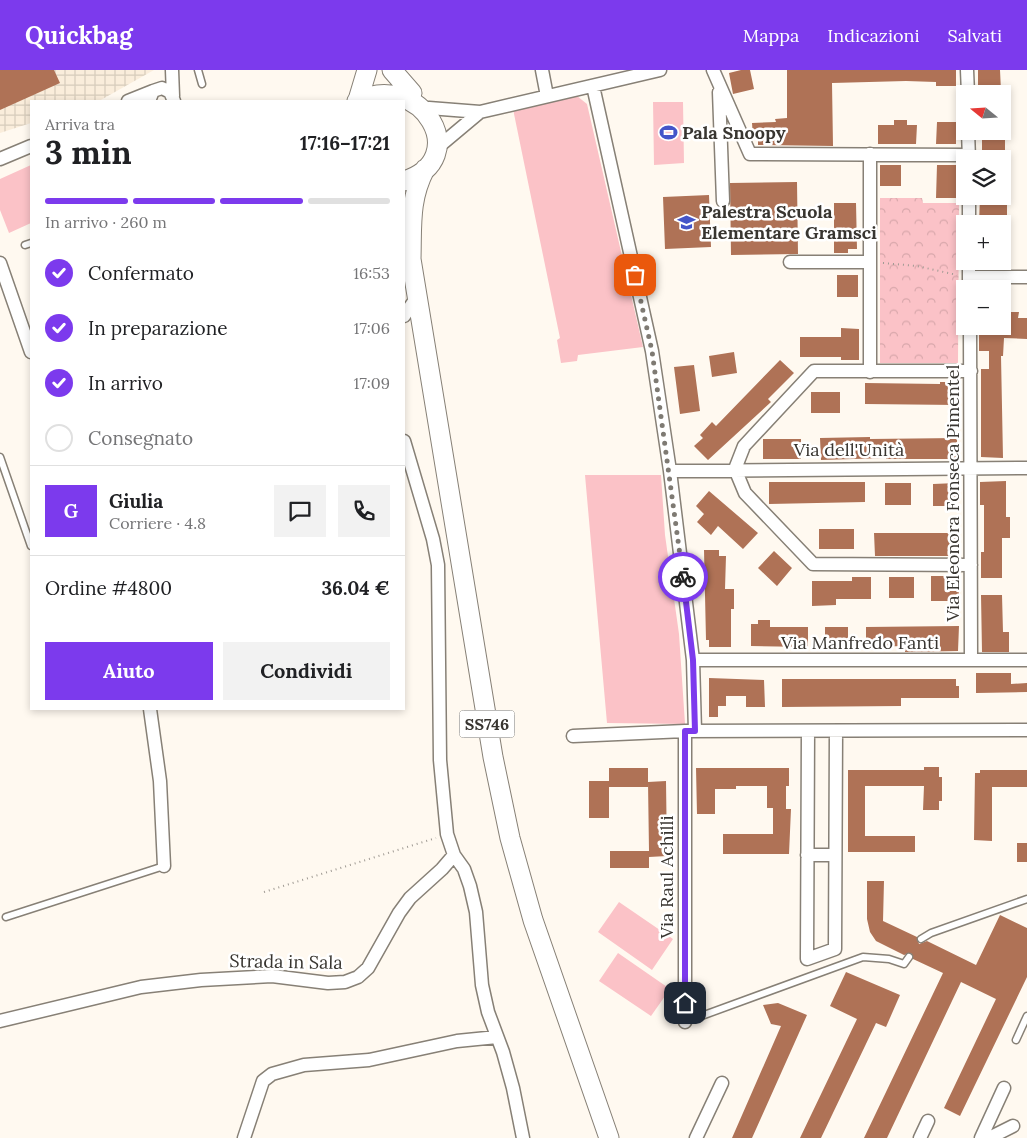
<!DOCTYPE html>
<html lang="it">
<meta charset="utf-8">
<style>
:root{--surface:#fff;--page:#f2f2f2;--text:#202124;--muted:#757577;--line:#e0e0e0;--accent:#7c3aed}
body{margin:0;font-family:Lora,serif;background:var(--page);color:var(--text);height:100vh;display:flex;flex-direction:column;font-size:19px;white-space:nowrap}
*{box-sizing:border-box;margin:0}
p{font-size:16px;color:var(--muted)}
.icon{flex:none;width:28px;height:28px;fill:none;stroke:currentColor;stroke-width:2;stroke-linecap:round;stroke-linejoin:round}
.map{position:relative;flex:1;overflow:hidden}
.sheet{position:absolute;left:30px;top:30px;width:375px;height:610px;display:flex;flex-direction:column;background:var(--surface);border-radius:0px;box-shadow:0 2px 8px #0003}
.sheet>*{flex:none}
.needle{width:32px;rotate:288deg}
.buttons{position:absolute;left:956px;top:15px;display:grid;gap:10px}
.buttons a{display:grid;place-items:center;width:55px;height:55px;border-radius:0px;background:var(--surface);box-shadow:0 2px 8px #0003;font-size:25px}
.pin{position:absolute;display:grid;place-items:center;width:42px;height:42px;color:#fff;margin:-21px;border-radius:10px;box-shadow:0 2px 8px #0006}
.courier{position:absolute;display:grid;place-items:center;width:50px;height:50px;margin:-25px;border:4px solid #7c3aed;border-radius:50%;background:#fff;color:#222;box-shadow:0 1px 6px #0007}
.overview em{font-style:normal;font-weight:700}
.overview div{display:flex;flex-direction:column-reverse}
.overview{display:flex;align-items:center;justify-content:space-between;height:85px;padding:0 15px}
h1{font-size:32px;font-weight:700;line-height:38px}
.bar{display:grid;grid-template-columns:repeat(4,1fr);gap:8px 5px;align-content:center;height:60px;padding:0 15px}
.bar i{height:6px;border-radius:4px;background:var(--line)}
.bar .active{background:var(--accent)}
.bar p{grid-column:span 4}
.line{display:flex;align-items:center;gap:12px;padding:0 15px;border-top:1px solid var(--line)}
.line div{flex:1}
.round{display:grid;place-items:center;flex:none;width:52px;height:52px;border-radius:0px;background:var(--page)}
ol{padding:0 15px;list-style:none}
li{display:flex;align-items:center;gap:15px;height:55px}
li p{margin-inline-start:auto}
li .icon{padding:5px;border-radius:50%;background:var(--accent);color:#fff;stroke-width:4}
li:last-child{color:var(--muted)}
li i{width:28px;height:28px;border:2px solid var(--line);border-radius:50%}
.primary-button{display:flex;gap:10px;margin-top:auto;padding:10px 15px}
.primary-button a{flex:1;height:58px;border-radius:0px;background:var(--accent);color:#fff;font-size:20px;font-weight:700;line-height:58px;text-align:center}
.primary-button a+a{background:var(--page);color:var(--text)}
header{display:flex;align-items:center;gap:30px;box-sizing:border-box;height:70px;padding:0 25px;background:var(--accent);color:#fff}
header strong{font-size:24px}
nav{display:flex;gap:28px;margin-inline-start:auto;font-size:18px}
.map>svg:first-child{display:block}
.industrial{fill:url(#industrial-grid)}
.green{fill:#fbc2c7}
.park{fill:url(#park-crowns)}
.building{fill:#af7256}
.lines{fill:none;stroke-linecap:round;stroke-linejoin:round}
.lane-casing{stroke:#878076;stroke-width:9}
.street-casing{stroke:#878076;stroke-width:15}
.primary-casing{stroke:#878076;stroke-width:21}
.path{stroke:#9f9a93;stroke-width:2;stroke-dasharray:1 4;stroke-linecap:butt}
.lane{stroke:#fff;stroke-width:6}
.street{stroke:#fff;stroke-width:12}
.primary{stroke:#fff;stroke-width:19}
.done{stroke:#7e7a73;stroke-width:5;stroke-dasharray:0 9}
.route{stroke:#7c3aed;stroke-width:6}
.labels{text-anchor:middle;stroke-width:5;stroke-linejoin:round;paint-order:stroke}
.shield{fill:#fff;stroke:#74726e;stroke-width:1}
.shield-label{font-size:16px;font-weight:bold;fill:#383530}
.poi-label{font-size:18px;font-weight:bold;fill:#383530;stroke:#fff;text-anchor:start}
.street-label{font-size:18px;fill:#383530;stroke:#fff}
</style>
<header>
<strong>Quickbag</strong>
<nav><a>Mappa</a><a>Indicazioni</a><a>Salvati</a></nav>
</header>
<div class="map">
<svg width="1027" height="1068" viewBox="0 0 1027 1068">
<defs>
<pattern id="industrial-grid" width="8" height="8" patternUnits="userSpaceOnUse" patternTransform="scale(1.25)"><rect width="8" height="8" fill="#faeddb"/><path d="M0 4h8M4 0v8" fill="none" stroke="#d7ccbc"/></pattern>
<pattern id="park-crowns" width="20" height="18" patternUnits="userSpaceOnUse" patternTransform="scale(1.25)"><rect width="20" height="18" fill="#fbc2c7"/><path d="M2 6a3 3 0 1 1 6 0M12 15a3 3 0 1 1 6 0" fill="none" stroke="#d8a7ab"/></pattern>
</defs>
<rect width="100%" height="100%" fill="#fff9f0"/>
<!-- industrial -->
<path class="industrial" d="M 0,0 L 154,0 L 99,31 L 31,31 L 31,53 L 0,63 Z"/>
<!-- green -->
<path class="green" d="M 577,26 L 587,34 L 643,277 L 578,285 L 577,291 L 561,293 L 557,270 L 560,268 L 513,39 Z
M 653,32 L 683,32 L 684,93 L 654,95 Z
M 31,95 L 31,153 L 9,163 L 0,140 L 0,109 Z
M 585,405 L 661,405 L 665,465 L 679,564 L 685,654 L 607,653 Z
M 619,832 L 673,869 L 652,900 L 598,862 Z
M 618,883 L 670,919 L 651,946 L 599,911 Z"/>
<!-- park -->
<path class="park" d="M 880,128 L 922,128 L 923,133 L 959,133 L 958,293 L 880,293 Z"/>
<!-- building -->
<path class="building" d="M 0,0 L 54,0 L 60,13 L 0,40 Z
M 741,0 L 750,0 L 754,19 L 733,24 L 729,3 Z
M 787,0 L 956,0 L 956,16 L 936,16 L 936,12 L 906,11 L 832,13 L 833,76 L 758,75 L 758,67 L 753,67 L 752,53 L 776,52 L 775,49 L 787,48 Z
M 978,0 L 1000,0 L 1001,21 L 978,22 Z
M 894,50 L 907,50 L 907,55 L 917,55 L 916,74 L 878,74 L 878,55 L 894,55 Z
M 937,52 L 956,52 L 956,74 L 936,74 Z
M 982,64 L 1005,64 L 1005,85 L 982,86 Z
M 880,95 L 901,95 L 901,116 L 880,116 Z
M 937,95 L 958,95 L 958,128 L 936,128 Z
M 797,112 L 798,184 L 731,185 L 730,113 Z
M 709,125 L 711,177 L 665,179 L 663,127 Z
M 980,126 L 1007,126 L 1007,154 L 979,154 Z
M 834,133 L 856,133 L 857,179 L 848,179 L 848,183 L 834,183 Z
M 837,205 L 858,205 L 858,227 L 837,227 Z
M 1002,242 L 1019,242 L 1018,248 L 1027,248 L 1027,269 L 1004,268 L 1003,286 L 1001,286 L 1003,388 L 981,387 L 981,299 L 989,299 L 989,281 L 979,281 L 979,263 L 1002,263 Z
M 841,258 L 859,259 L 859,290 L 841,290 L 841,287 L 800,287 L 800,267 L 841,267 Z
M 734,282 L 737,303 L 712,307 L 709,286 Z
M 780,290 L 794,303 L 768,329 L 771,332 L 708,390 L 694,376 L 703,368 L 700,365 L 712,352 L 716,356 Z
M 694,295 L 700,341 L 680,344 L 674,297 Z
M 940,312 L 957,312 L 957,335 L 865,334 L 865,313 L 940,314 Z
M 811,322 L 840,322 L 840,343 L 811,343 Z
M 870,367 L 870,369 L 957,368 L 957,389 L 886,389 L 886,388 L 821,390 L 820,368 Z
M 763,369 L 801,369 L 801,389 L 763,389 Z
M 1006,411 L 1006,447 L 1010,447 L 1010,468 L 1002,468 L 1002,508 L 981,508 L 981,482 L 984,482 L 984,435 L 980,435 L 980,412 Z
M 769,412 L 865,412 L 865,432 L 769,434 Z
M 885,413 L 911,413 L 911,435 L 885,435 Z
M 957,413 L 957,436 L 933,436 L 933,414 Z
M 709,421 L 758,463 L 743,479 L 718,456 L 711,465 L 697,452 L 704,444 L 696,436 Z
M 819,459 L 854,459 L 854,479 L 819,479 Z
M 874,463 L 959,463 L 959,482 L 950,483 L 950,486 L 875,486 Z
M 704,480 L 719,480 L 719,486 L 726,486 L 725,519 L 734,519 L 734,539 L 731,539 L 731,577 L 709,577 L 709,570 L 706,570 Z
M 774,481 L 792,498 L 777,516 L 758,498 Z
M 931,506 L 959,506 L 959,531 L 931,531 Z
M 852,507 L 871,507 L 871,529 L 836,529 L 836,535 L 812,536 L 812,511 L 852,511 Z
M 889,507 L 914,507 L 914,528 L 889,528 Z
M 981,525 L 1002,525 L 1003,562 L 1009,562 L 1009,582 L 982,582 Z
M 758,550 L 770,550 L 770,557 L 808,557 L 808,577 L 751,576 L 751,554 L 758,554 Z
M 959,556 L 958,581 L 905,582 L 905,576 L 866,577 L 866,557 Z
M 825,557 L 848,557 L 848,576 L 825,576 Z
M 976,603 L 1011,603 L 1011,614 L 1027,613 L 1027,622 L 976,623 Z
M 709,608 L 764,610 L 765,637 L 746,637 L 746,626 L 726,626 L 726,636 L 718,636 L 718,647 L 709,647 Z
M 782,609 L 956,609 L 956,616 L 959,616 L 959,628 L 901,628 L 901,636 L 782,637 Z
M 924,697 L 939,697 L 939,707 L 942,707 L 942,731 L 939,731 L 939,740 L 923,740 L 924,716 L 865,716 L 865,766 L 915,766 L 915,782 L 848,782 L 848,700 L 924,700 Z
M 609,698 L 648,698 L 648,717 L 609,717 L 609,748 L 589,748 L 589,711 L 609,711 Z
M 696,698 L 789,698 L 789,716 L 786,716 L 786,739 L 791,739 L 789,784 L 723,784 L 723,764 L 773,764 L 773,738 L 767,738 L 767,716 L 736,716 L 736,719 L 715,719 L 715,744 L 697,744 Z
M 980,700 L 1027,700 L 1027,717 L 992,717 L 992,771 L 974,770 L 975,703 L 980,703 Z
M 666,711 L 667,786 L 649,787 L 649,798 L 610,798 L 610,781 L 649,781 L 648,712 Z
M 1017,773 L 1027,773 L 1027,792 L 1017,792 Z
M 867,811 L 884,811 L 883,851 L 917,867 L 919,874 L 927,871 L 976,895 L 1000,845 L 1027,858 L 1027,907 L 960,1046 L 944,1038 L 996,929 L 961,912 L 887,1068 L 864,1068 L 943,903 L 913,889 L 911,883 L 904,885 L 876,871 L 870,862 L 867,849 Z
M 846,902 L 900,925 L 886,957 L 876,953 L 821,1068 L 800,1068 L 857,949 L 830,936 Z
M 778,933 L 807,945 L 752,1068 L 732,1068 L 781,956 L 771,954 L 763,935 Z"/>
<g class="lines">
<defs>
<path id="lane" d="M 198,0 L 202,14
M 25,175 L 31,173
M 0,387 L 31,476
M 6,847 L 164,796
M 921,869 L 931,863 L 1027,829
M 685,952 L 863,887 L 889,889 L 904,894 L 909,887
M 1016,970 L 1027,946"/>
<path id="street" d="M 172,0 L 173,26
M 542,0 L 547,26
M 713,0 L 750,84 L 969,85
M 967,0 L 968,24
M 593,16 L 652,281 L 670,401 L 693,590 L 695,661
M 719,22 L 723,131
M 128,31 L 153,21
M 149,31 L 153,21 L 162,18 L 170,22 L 174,31
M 429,38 L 480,42 L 660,0
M 968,61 L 969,89
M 437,78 L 480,42
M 870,84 L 870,302
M 0,89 L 31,76
M 969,126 L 969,154
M 969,191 L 969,219
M 790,192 L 870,192
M 0,193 L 31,282
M 969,207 L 1027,207
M 404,246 L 417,227
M 970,256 L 971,590
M 404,371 L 433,469 L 438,495 L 440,690 L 447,764 L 454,785 L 464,799 L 470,816 L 476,842 L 482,915 L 488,942 L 503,982 L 513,1018 L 523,1068
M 670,401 L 1027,398
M 971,495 L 813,494 L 745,423 L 735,399 L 744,376 L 814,301 L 971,301
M 693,590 L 1027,590
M 150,639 L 160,711 L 164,796
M 685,661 L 685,952
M 808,661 L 807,889 L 835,879 L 836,661
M 573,666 L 685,661 L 1027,660
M 807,785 L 835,785
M 0,951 L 141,917 L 201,910 L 272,906 L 328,913 L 345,912 L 358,907 L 368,898 L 399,843 L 410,828 L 442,799 L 454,785
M 244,1068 L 263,1011 L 272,1004 L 304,995 L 369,990 L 457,971 L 497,967
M 696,1068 L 722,1013
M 920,1068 L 928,1051
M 981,1068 L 1004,1018
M 989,1068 L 1013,1056"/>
<path id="primary" d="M 392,0 L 412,23
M 358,30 L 367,0
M 357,31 C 422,0 474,89 404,111
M 425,99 C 409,130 412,155 411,189 L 493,687 L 510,768 L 533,850 L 609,1068"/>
</defs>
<!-- lane casing -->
<use href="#lane" class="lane-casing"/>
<!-- street casing -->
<use href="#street" class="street-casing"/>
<!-- primary casing -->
<use href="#primary" class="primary-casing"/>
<!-- path -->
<path class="path" d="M 883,193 L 917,196 L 957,205
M 264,822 L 436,768"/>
<!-- lane -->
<use href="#lane" class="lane"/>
<!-- street -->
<use href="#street" class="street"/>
<!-- primary -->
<use href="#primary" class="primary"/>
</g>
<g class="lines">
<!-- done -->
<path class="done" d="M 635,205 L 652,281 L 683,507"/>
<!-- route -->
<path class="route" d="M 683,507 L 693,590 L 695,661 L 685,661 L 685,933"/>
</g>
<!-- icons -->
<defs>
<symbol id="stadium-bare" viewBox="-9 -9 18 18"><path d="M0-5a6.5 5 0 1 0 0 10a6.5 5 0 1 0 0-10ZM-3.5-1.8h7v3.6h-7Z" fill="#4455c9" stroke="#fff" stroke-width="2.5" paint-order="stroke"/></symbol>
<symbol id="school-bare" viewBox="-9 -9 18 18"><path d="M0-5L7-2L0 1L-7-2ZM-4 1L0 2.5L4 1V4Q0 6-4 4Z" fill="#4455c9" stroke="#fff" stroke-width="2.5" paint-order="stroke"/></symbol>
</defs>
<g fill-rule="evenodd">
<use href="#stadium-bare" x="656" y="50" width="25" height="25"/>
<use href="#school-bare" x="674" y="140" width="25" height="25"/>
</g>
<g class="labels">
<!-- shield labels -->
<rect class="shield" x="459.5" y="640.5" width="55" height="27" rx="4"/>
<g class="shield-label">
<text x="487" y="660">SS746</text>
</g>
<!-- poi labels -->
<g class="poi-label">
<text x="682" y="69">Pala Snoopy</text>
<text x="701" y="148">Palestra Scuola<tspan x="701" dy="21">Elementare Gramsci</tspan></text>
</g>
<!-- street labels -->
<g class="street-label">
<text x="849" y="386">Via dell'Unità</text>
<text transform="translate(953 423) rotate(-90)" y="6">Via Eleonora Fonseca Pimentel</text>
<text x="860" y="579">Via Manfredo Fanti</text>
<text transform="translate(667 807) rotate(-90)" y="6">Via Raul Achilli</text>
<text transform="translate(286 892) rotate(1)" y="6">Strada in Sala</text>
</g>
</g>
</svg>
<div class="buttons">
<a><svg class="needle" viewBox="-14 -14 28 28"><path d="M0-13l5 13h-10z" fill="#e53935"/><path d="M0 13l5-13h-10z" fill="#757577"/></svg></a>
<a><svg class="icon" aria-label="layers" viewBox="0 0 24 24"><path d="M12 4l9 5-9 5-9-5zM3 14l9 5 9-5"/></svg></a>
<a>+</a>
<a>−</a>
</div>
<div class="pin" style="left:635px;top:205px;background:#ea580c"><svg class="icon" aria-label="bag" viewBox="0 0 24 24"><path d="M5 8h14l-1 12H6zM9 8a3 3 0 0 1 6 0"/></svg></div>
<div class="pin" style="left:685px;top:933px;background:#1f2937"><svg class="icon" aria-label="home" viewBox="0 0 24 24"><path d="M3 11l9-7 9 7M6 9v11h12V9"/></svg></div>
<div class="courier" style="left:683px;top:507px"><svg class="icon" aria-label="bike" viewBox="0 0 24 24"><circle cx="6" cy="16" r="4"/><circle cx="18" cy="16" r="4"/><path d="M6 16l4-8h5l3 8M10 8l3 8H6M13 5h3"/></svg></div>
<section class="sheet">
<div class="overview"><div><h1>3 min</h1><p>Arriva tra</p></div><em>17:16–17:21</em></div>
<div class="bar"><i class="active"></i><i class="active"></i><i class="active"></i><i></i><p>In arrivo · 260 m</p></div>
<ol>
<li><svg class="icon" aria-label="check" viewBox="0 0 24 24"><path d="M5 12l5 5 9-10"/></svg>Confermato<p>16:53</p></li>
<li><svg class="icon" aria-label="check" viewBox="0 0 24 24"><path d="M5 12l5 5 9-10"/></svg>In preparazione<p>17:06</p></li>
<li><svg class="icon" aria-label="check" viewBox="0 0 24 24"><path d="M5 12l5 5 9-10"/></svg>In arrivo<p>17:09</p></li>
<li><i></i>Consegnato</li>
</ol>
<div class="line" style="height:90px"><b class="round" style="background:var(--accent);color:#fff">G</b><div><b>Giulia</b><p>Corriere · 4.8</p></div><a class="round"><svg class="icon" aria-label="chat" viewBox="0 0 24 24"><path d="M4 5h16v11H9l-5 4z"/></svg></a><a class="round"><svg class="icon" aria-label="phone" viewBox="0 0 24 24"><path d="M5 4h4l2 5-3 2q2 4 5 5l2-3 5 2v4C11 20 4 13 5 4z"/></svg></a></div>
<div class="line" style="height:65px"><div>Ordine #4800</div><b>36.04 €</b></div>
<div class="primary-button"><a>Aiuto</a><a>Condividi</a></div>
</section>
</div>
